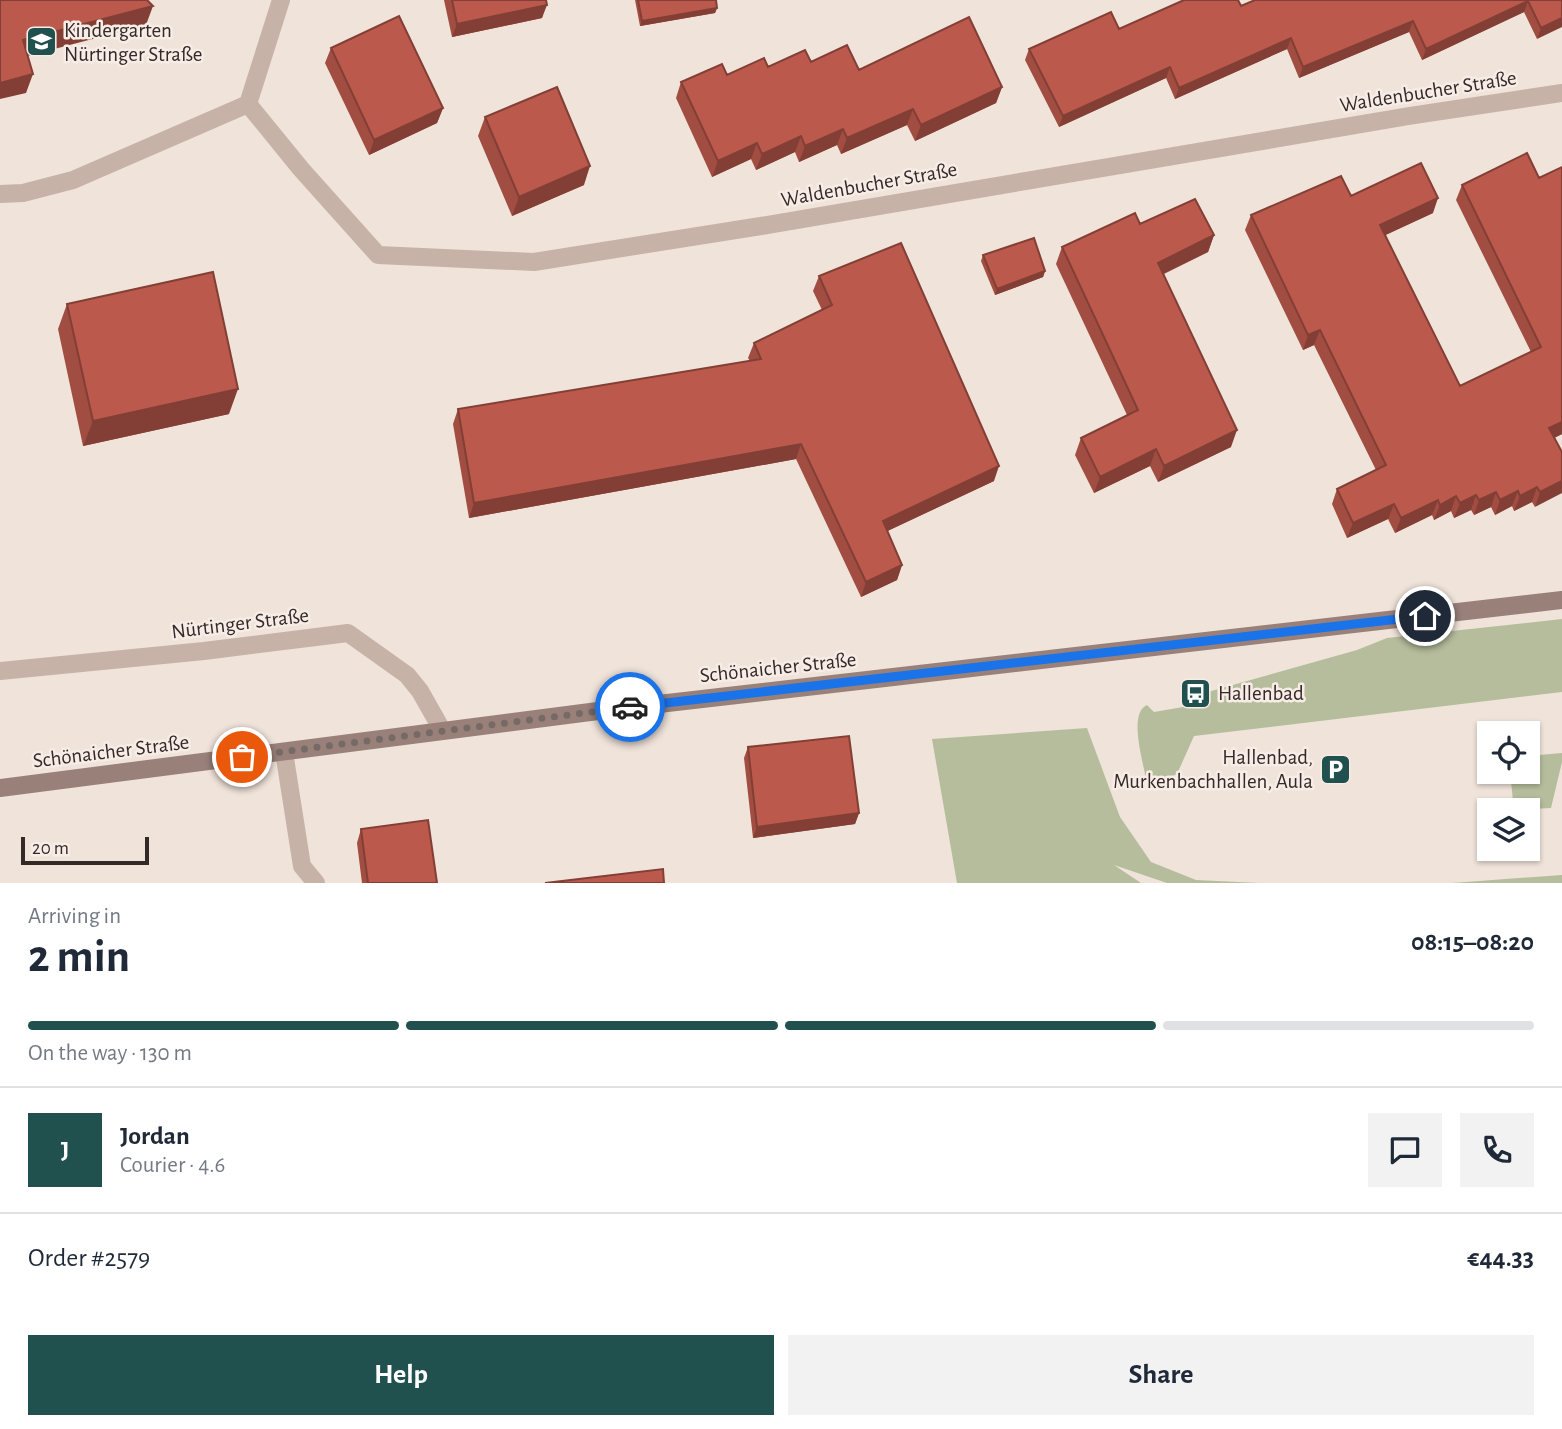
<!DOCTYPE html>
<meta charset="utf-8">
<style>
:root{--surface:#fff;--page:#f2f2f3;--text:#1f2937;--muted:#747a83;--line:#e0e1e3;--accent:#20514e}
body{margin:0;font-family:"Alegreya Sans",sans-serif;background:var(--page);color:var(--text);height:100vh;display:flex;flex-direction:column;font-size:26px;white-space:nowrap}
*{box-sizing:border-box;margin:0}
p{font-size:23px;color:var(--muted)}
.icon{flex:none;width:38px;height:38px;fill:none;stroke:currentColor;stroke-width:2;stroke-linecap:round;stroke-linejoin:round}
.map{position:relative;height:883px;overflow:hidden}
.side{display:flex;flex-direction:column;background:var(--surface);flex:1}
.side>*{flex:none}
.tools{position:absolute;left:1477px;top:721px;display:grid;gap:14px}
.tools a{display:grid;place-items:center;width:63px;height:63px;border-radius:0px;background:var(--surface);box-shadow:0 2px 5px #0004;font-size:35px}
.scale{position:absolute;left:21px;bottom:18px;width:128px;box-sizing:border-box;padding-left:7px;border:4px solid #332927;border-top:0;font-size:19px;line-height:24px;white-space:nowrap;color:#332927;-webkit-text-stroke:5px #f7ede6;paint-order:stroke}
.pin{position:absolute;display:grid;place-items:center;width:60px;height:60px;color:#fff;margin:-30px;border:4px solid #fff;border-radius:50%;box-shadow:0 2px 7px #0007}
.courier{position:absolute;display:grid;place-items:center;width:70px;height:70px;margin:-35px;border:5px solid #1a73e8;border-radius:50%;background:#fff;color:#222;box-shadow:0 2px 9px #0007}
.overview em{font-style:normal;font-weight:700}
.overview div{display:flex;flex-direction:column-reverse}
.overview{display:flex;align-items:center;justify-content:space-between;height:119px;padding:0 28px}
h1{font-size:46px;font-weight:700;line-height:52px}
.bar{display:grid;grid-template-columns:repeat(4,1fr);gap:10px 7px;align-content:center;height:84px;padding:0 28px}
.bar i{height:9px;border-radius:5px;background:var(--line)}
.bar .selected{background:var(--accent)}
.bar p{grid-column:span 4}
.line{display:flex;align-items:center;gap:18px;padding:0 28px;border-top:2px solid var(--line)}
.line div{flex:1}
.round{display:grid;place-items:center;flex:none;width:74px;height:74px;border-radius:0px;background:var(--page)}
.cta{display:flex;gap:14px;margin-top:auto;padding:14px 28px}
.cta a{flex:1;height:80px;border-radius:0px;background:var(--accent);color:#fff;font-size:28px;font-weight:700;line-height:80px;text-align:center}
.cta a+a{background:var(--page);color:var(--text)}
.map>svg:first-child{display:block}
.green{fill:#b5bd9c}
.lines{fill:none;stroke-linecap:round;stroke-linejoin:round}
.lane{stroke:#c6b2a7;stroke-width:18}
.street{stroke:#c6b2a7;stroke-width:18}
.secondary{stroke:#998179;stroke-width:18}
.wall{fill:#a14d41}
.shaded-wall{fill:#833f35}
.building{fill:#bb5a4c;stroke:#833f35;stroke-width:2}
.done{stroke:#756a66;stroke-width:7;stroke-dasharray:0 12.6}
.route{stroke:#1a73e8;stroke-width:9}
.labels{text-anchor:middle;stroke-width:5;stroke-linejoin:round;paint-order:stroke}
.poi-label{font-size:21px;fill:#332927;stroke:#f7ede6;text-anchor:start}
.street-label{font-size:21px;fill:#332927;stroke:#f7ede6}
</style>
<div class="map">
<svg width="1562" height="883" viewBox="0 0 1562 883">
<rect width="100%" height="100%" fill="#efe3da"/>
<!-- green -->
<path class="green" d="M 1562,619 L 1562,692 L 1194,736 L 1177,774 L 1168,778 L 1146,779 C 1143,761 1128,713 1147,705 L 1154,712 L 1189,706 L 1190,697 L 1357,650 L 1387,638 Z
M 1087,728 L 1120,817 L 1151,862 L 1196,880 L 1259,883 L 1167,883 L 1114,865 L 1141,883 L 957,883 L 932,739 Z
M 1562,753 L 1562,762 L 1551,808 L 1514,810 L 1510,772 L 1528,772 L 1528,756 Z
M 1562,875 L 1562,883 L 1452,883 Z"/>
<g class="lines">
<!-- lane -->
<path class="lane" d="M 0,671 L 204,651 L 348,633 L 407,675 L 420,691 L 442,730
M 284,752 L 302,866 L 316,883"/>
<!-- street -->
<path class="street" d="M 248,104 L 301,169 L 378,255 L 534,262 L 761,226 L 1409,116 L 1562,93
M 248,104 L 281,0
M 0,194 L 23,193 L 73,180 L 248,104"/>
<!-- secondary -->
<path class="secondary" d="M 0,788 L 598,711 L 1562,600"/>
</g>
<!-- wall -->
<path class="wall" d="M 444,0 L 546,0 L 542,18 L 452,37 Z
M 635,0 L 716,0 L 717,8 L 715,13 L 640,26 Z
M 1562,0 L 1537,39 L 1524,12 L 1422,60 L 1409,32 L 1299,78 L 1287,49 L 1175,99 L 1166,78 L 1059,127 L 1025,60 L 1029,49 L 1119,29 L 1241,6 Z
M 331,48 L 443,108 L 437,123 L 369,155 L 325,63 Z
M 811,62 L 859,70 L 1002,87 L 996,103 L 915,141 L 907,125 L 841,154 L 837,145 L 799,162 L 795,152 L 756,170 L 751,159 L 712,177 L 676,98 L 681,82 L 727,75 L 768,67 Z
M 485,117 L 584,185 L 512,216 L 478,136 Z
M 1562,167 L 1562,434 L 1554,438 L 1562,452 L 1535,507 L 1532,502 L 1514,511 L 1512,506 L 1495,515 L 1491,507 L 1474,515 L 1471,510 L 1454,518 L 1451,511 L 1434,520 L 1432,515 L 1395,533 L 1388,519 L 1347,538 L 1332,504 L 1337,489 L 1376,470 L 1314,345 L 1303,350 L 1245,230 L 1251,215 L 1351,196 L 1433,213 L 1385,235 L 1460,386 L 1531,352 L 1456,200 L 1462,185 L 1539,178 Z
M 1140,224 L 1214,235 L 1208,252 L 1164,274 L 1231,447 L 1158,482 L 1150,466 L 1094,493 L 1075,455 L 1081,438 L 1127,415 L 1056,264 L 1062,247 Z
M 983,255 L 1045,271 L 1043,277 L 995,295 L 981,261 Z
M 819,276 L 994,481 L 887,531 L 902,565 L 897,580 L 861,597 L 796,459 L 469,518 L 453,424 L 458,409 L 750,361 L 748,358 L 754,343 L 822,310 L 813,291 Z
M 67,304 L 229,414 L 83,446 L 58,329 Z
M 748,747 L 859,813 L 855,824 L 753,838 L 744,758 Z
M 361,829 L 437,883 L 362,883 L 357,843 Z"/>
<!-- shaded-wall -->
<path class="shaded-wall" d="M 1528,1 L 1524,12 L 1422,60 L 1426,49 Z
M 547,5 L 542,18 L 452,37 L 457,24 Z
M 153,6 L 146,25 L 16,59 L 23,40 Z
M 717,8 L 715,13 L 640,26 L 642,21 Z
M 1562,18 L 1562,27 L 1537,39 L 1541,28 Z
M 1413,21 L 1409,32 L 1299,78 L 1303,67 Z
M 1291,38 L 1287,49 L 1175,99 L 1179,88 Z
M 1170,67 L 1166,78 L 1059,127 L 1063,116 Z
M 33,74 L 26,93 L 0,99 L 0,83 Z
M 1002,87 L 996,103 L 915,141 L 921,125 Z
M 443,108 L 437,123 L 369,155 L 374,140 Z
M 913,109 L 907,125 L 841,154 L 847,138 Z
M 843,129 L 837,145 L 799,162 L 805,146 Z
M 801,136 L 795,152 L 756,170 L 762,154 Z
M 757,143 L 751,159 L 712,177 L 718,161 Z
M 590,166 L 584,185 L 512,216 L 519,197 Z
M 1438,198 L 1433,213 L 1375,240 L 1380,225 Z
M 1214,235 L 1208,252 L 1152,279 L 1158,263 Z
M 1045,271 L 1043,277 L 995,295 L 997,289 Z
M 1320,330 L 1314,345 L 1303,350 L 1308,335 Z
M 238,389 L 229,414 L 83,446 L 93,421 Z
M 1562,422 L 1562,434 L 1544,443 L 1549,428 Z
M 1237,430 L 1231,447 L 1158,482 L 1164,466 Z
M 801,444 L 796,459 L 469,518 L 474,503 Z
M 1156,449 L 1150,466 L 1094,493 L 1100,477 Z
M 999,466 L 994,481 L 877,536 L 883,521 Z
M 1562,481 L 1562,493 L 1535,507 L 1540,492 Z
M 1537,487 L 1532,502 L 1514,511 L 1520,496 Z
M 1518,491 L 1512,506 L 1495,515 L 1500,500 Z
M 1496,492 L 1491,507 L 1474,515 L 1479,500 Z
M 1476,495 L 1471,510 L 1454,518 L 1460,503 Z
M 1456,496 L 1451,511 L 1434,520 L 1440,505 Z
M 1438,500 L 1432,515 L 1395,533 L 1401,518 Z
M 1394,504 L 1388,519 L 1347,538 L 1353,523 Z
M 902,565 L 897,580 L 861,597 L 866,582 Z
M 859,813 L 855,824 L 753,838 L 757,827 Z"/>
<!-- building -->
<path class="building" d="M 0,0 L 147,0 L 153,6 L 23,40 L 33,74 L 0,83 Z
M 452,0 L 546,0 L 547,5 L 457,24 Z
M 638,0 L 716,0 L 717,8 L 642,21 Z
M 1184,0 L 1238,0 L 1241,6 L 1255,0 L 1562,0 L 1562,18 L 1541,28 L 1528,1 L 1426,49 L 1413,21 L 1303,67 L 1291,38 L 1179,88 L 1170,67 L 1063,116 L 1029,49 L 1111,12 L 1119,29 Z
M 399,16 L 443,108 L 374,140 L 331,48 Z
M 969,17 L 1002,87 L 921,125 L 913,109 L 847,138 L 843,129 L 805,146 L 801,136 L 762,154 L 757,143 L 718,161 L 681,82 L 722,64 L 727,75 L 764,58 L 768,67 L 805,50 L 811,62 L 847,45 L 859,70 Z
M 557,87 L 590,166 L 519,197 L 485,117 Z
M 1527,153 L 1539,178 L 1562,167 L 1562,422 L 1549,428 L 1562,452 L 1562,481 L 1540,492 L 1537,487 L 1520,496 L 1518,491 L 1500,500 L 1496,492 L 1479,500 L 1476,495 L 1460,503 L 1456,496 L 1440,505 L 1438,500 L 1401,518 L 1394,504 L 1353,523 L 1337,489 L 1386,465 L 1320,330 L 1308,335 L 1251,215 L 1341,176 L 1351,196 L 1421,163 L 1438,198 L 1380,225 L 1460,386 L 1541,347 L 1462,185 Z
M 1195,199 L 1214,235 L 1158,263 L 1237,430 L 1164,466 L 1156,449 L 1100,477 L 1081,438 L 1138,410 L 1062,247 L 1135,213 L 1140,224 Z
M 1034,238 L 1045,271 L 997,289 L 983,255 Z
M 901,243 L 999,466 L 883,521 L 902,565 L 866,582 L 801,444 L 474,503 L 458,409 L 761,359 L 754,343 L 832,305 L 819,276 Z
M 213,272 L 238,389 L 93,421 L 67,304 Z
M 849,736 L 859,813 L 757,827 L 748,747 Z
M 428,820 L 437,883 L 368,883 L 361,829 Z
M 663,869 L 664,883 L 545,883 Z"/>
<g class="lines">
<!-- done -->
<path class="done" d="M 242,757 L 630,707"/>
<!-- route -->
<path class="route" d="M 630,707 L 1425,616"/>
</g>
<!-- icons -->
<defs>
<symbol id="school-square" viewBox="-11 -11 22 22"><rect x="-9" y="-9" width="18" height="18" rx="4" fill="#20514e" stroke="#f7ede6"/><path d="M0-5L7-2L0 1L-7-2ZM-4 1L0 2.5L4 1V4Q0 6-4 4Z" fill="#fff"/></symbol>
<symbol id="bus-square" viewBox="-11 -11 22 22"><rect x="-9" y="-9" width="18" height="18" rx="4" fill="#20514e" stroke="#f7ede6"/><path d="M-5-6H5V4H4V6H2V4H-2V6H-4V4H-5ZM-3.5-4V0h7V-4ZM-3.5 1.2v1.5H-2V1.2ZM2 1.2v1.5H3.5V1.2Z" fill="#fff"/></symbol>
<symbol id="parking-square" viewBox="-11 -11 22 22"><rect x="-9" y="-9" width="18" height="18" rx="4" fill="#20514e" stroke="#f7ede6"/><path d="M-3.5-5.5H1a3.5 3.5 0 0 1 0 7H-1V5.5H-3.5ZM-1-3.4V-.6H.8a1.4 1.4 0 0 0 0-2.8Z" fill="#fff"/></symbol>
</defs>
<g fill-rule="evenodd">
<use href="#school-square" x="24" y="24" width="35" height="35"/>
<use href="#bus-square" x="1178" y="676" width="35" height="35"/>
<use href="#parking-square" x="1318" y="752" width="35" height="35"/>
</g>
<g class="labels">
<!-- poi labels -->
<g class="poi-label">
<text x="64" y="37">Kindergarten<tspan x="64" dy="24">Nürtinger Straße</tspan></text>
<text x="1218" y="700">Hallenbad</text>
<text x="1313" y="764" text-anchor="end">Hallenbad,<tspan x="1313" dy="24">Murkenbachhallen, Aula</tspan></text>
</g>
<!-- street labels -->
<g class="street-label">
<text transform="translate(1428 91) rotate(-9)" y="7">Waldenbucher Straße</text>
<text transform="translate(869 184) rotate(-10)" y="7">Waldenbucher Straße</text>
<text transform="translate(240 623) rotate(-7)" y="7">Nürtinger Straße</text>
<text transform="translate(778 667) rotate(-6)" y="7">Schönaicher Straße</text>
<text transform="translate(111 751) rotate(-7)" y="7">Schönaicher Straße</text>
</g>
</g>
</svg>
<div class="tools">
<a><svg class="icon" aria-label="locate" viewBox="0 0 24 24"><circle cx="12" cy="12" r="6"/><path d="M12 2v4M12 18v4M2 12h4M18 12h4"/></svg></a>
<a><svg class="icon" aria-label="layers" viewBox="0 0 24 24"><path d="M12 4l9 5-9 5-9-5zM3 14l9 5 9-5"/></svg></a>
</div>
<div class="scale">20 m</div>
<div class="pin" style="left:242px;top:757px;background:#ea580c"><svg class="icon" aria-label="bag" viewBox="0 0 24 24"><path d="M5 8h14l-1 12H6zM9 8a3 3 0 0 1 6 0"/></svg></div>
<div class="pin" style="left:1425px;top:616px;background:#1f2937"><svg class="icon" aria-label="home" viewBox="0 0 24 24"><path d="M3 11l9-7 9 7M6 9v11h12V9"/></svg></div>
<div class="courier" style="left:630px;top:707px"><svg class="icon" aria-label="car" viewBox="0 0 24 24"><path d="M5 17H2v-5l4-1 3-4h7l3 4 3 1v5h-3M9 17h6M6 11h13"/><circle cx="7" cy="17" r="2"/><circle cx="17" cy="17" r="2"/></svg></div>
</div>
<section class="side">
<div class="overview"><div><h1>2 min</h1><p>Arriving in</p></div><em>08:15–08:20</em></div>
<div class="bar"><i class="selected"></i><i class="selected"></i><i class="selected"></i><i></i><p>On the way · 130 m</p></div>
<div class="line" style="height:126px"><b class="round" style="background:var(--accent);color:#fff">J</b><div><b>Jordan</b><p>Courier · 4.6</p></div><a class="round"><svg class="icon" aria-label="chat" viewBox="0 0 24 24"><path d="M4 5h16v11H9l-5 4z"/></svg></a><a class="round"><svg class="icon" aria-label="phone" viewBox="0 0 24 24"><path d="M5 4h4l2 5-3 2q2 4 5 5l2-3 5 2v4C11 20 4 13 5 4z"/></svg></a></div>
<div class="line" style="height:91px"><div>Order #2579</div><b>€44.33</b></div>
<div class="cta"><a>Help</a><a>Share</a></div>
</section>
